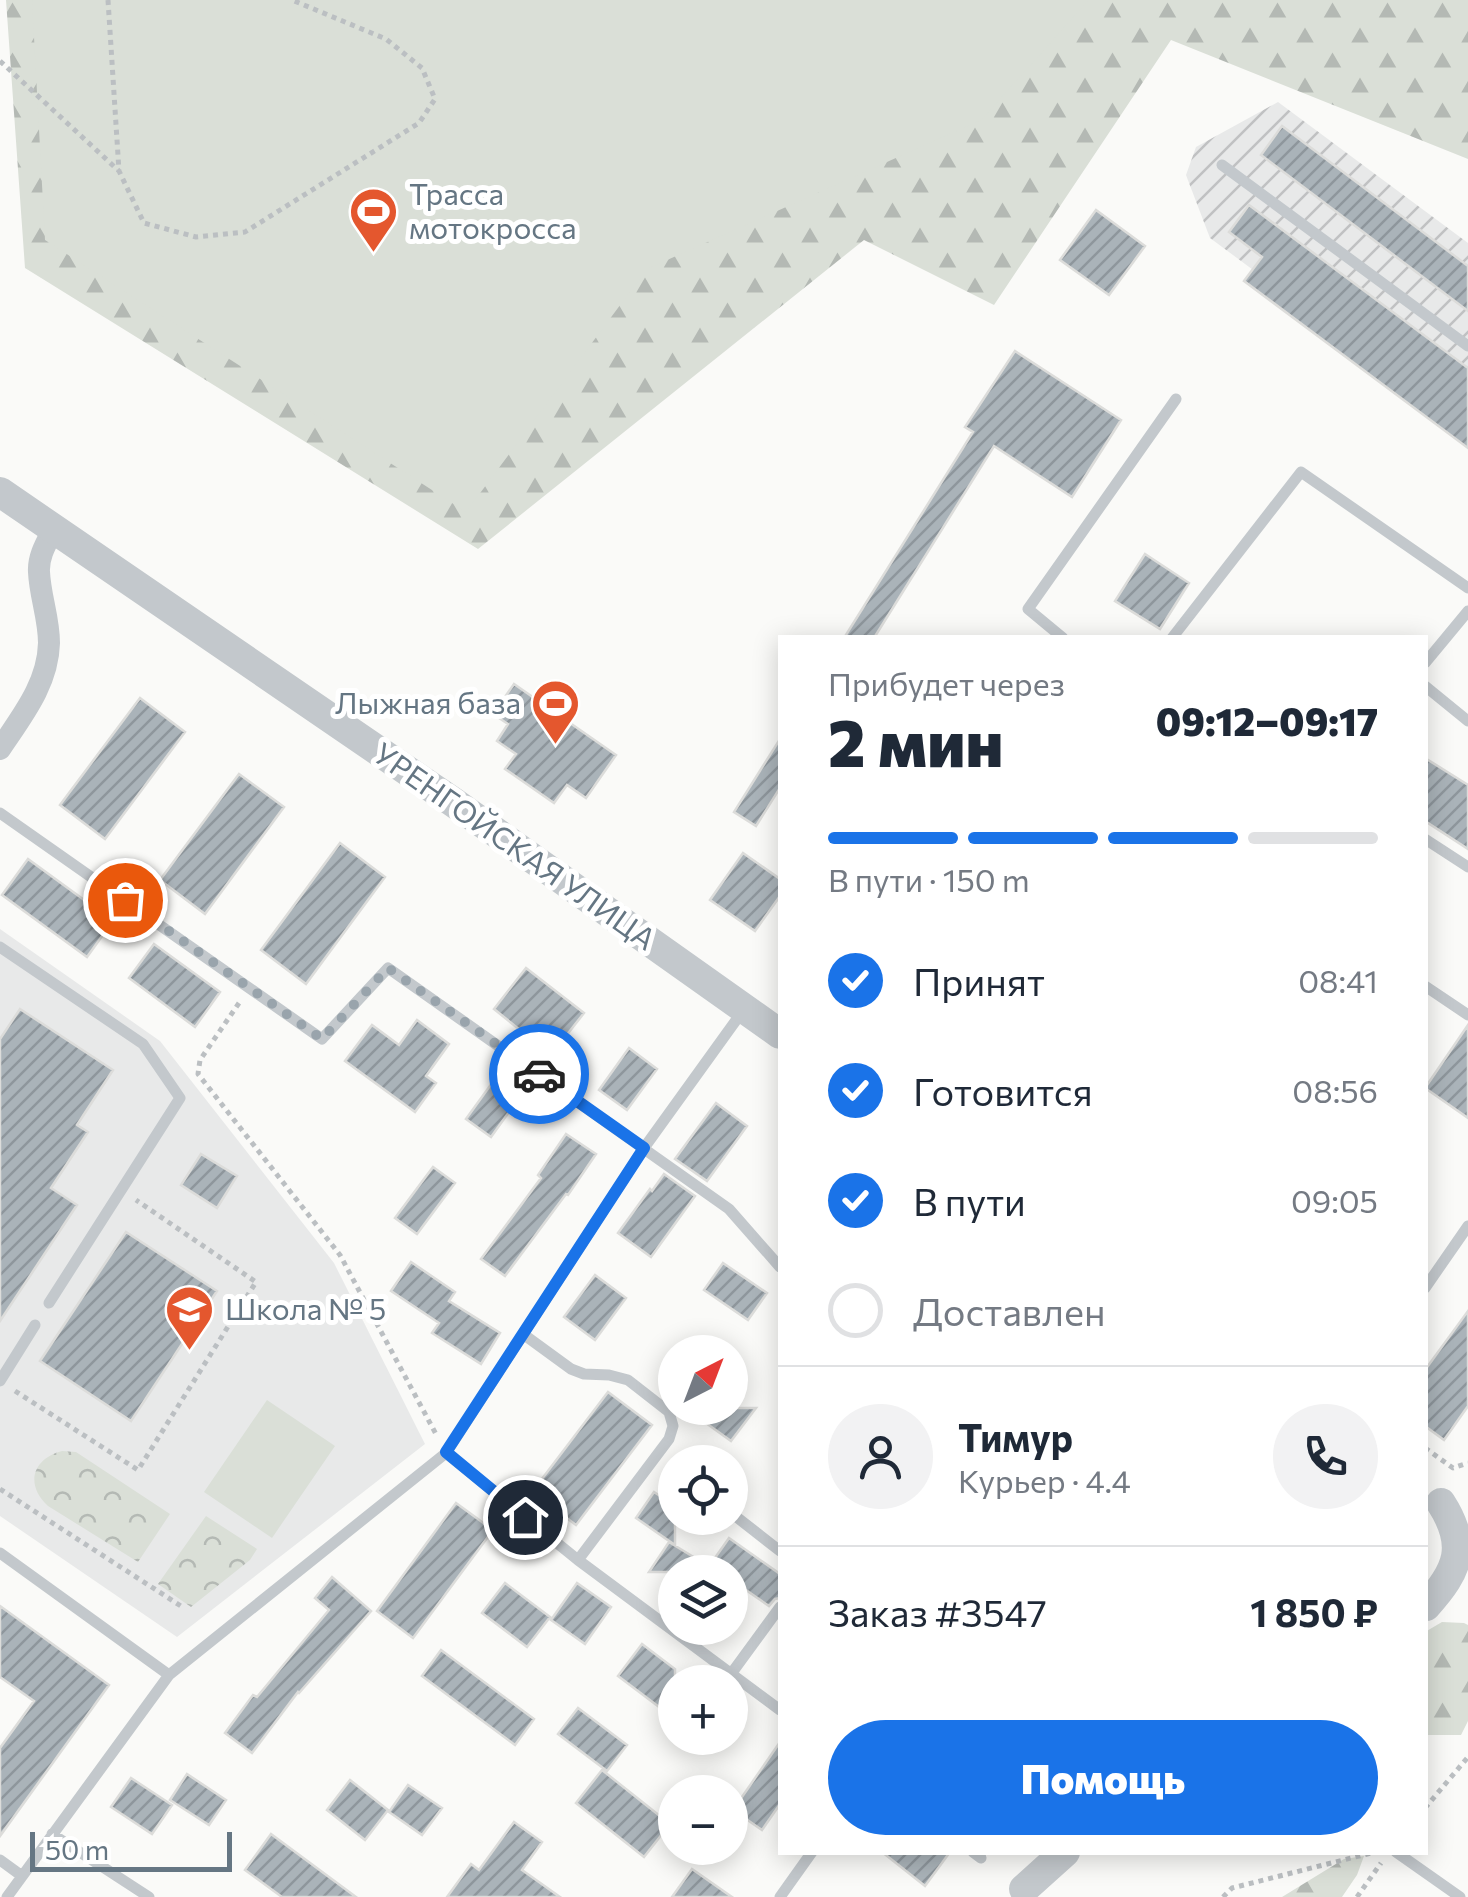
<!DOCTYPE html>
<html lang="ru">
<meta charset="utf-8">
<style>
:root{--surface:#fff;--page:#f2f2f3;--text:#1f2937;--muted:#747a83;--line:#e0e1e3;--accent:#1a73e8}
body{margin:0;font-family:Commissioner,sans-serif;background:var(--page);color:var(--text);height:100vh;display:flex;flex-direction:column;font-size:38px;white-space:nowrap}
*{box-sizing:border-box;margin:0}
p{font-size:32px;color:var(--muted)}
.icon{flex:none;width:55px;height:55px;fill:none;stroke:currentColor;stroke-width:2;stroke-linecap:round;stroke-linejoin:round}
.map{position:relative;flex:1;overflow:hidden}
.panel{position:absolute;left:778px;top:635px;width:650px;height:1220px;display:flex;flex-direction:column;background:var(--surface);border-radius:0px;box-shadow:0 5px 25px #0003}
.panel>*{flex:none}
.needle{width:65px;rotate:42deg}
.tools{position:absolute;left:658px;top:1335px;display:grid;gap:20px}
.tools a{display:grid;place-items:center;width:90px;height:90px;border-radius:50%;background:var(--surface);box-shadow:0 5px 25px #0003;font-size:50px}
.scale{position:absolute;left:30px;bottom:25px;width:202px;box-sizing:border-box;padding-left:10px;border:5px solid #657683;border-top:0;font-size:28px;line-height:35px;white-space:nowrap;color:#657683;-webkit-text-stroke:8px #fff;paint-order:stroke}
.pin{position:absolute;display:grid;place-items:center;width:85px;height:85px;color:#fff;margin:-42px;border:5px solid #fff;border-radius:50%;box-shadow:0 2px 10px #0007}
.courier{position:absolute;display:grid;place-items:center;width:100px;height:100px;margin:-50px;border:8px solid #1a73e8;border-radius:50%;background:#fff;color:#222;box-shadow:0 2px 12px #0007}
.summary em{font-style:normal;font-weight:800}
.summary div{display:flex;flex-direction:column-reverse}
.summary{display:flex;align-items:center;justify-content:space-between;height:170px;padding:0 50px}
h1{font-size:65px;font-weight:800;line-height:75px}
.bar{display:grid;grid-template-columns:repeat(4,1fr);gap:15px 10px;align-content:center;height:120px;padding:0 50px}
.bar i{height:12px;border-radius:8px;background:var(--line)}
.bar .selected{background:var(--accent)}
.bar p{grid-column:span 4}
.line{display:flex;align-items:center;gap:25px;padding:0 50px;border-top:2px solid var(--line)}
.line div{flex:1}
.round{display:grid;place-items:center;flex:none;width:105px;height:105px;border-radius:52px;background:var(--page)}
ol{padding:0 50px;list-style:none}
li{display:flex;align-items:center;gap:30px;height:110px}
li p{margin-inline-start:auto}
li .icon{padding:10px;border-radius:50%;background:var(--accent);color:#fff;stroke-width:4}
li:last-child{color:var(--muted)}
li i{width:55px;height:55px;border:5px solid var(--line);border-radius:50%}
.action{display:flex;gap:20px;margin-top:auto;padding:20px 50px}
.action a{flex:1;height:115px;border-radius:60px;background:var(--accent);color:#fff;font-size:40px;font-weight:800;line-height:115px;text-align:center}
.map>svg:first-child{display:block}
.built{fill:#e8e9e9}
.industrial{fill:url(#industrial-furrows)}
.forest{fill:url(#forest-firs)}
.park{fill:url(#park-crowns)}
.garden{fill:#dadfd7}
.building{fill:url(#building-hatch);stroke:#dcdcda;stroke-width:2.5}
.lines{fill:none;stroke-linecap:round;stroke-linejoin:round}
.path{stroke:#bbbfc2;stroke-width:5;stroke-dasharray:5 5;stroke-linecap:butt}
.service{stroke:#c3c8cc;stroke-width:11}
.minor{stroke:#c3c8cc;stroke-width:22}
.tertiary{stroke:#c3c8cc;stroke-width:30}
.done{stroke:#99a4ac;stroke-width:10;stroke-dasharray:0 18}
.route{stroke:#1a73e8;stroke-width:12}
.labels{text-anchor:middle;stroke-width:10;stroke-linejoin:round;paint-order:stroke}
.poi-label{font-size:30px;fill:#657683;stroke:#fff;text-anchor:start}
.street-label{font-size:30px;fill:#657683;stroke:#fff}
</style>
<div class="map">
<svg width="1468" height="1897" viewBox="0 0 1468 1897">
<defs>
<pattern id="industrial-furrows" width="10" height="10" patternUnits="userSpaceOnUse" patternTransform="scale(2.5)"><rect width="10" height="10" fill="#e8e9e9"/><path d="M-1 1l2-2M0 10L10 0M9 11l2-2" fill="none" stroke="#c0c1c2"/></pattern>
<pattern id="forest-firs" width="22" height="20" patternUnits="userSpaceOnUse" patternTransform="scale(2.5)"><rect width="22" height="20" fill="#dadfd7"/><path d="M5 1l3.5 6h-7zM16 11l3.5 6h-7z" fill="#b4b9b4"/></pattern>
<pattern id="park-crowns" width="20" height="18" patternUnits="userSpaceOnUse" patternTransform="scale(2.5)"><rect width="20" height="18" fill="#dadfd7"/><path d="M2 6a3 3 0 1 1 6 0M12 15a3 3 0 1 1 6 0" fill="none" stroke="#b4b9b4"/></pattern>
<pattern id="building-hatch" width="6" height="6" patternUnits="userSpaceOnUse" patternTransform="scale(2.5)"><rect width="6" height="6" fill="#aab3b9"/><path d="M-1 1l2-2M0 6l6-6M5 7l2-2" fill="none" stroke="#8e969c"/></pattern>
</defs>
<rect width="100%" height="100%" fill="#fafaf8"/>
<!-- built -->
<path class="built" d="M 0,929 L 160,1041 L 334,1263 L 425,1444 L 177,1637 L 0,1516 Z"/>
<!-- industrial -->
<path class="industrial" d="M 1278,102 L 1468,243 L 1468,429 L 1210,238 L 1186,175 L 1196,147 Z"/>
<!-- forest -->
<path class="forest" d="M 6,0 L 1468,0 L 1468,159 L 1171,40 L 994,305 L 864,240 L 478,549 L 25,268 Z
M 1442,1622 L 1464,1623 L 1468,1625 L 1468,1721 L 1461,1735 L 1425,1735 L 1425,1632 Z
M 1364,1856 L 1357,1875 L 1342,1897 L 1282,1897 L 1344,1859 Z"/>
<!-- park -->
<path class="park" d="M 62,1451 L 76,1452 L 170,1514 L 138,1562 L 48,1506 C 25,1485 32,1459 62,1451 Z
M 206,1516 L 257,1549 L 250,1560 L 191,1607 L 158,1584 Z"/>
<!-- garden -->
<path class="garden" d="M 32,0 L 1089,0 L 981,120 L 647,269 L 466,512 L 45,240 Z
M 267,1400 L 335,1446 L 272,1538 L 204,1492 Z"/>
<!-- building -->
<path class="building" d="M 1282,126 L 1468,266 L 1468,311 L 1261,155 Z
M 1249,205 L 1468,368 L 1468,448 L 1244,281 L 1262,257 L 1229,232 Z
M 1096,210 L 1145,246 L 1109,295 L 1060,260 Z
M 1015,351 L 1121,420 L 1072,497 L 994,446 L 874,638 L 844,638 L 973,432 L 965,427 Z
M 1145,554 L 1189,583 L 1160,629 L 1115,601 Z
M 514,684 L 616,755 L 586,798 L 567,785 L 554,803 L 505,769 L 516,754 L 497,741 L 508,724 L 493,714 Z
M 140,698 L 185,732 L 105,839 L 60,805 Z
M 780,739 L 780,788 L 756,826 L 734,812 Z
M 1425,758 L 1468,785 L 1468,849 L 1425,821 Z
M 239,774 L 284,807 L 205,914 L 160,880 Z
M 340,843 L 385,877 L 306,984 L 261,950 Z
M 743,853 L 780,879 L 780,896 L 755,931 L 710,900 Z
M 28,859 L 113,921 L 87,957 L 2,895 Z
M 154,944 L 220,992 L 195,1027 L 129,978 Z
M 526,968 L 584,1013 L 551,1055 L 494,1009 Z
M 20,1009 L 113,1070 L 77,1125 L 88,1132 L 51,1188 L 77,1205 L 0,1321 L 0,1039 Z
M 417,1020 L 449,1044 L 426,1076 L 436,1083 L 415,1112 L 345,1061 L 372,1025 L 399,1045 Z
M 1468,1025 L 1468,1118 L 1425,1088 Z
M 629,1048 L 657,1069 L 627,1110 L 599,1090 Z
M 500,1072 L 525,1090 L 491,1137 L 466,1119 Z
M 716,1103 L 747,1126 L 707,1181 L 675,1159 Z
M 566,1134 L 596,1154 L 568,1195 L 566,1194 L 505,1276 L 481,1259 L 541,1178 L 538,1175 Z
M 201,1154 L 237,1176 L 217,1208 L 181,1185 Z
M 433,1167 L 455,1183 L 417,1234 L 395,1218 Z
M 664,1174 L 695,1196 L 651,1257 L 618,1233 L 650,1189 L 652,1191 Z
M 126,1232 L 217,1291 L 131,1421 L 40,1361 Z
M 411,1262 L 455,1292 L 449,1301 L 500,1333 L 481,1364 L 432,1333 L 439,1323 L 391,1291 Z
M 723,1263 L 767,1293 L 748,1320 L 704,1290 Z
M 595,1275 L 626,1298 L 595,1340 L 564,1317 Z
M 1468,1311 L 1468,1406 L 1444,1440 L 1425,1426 L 1425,1370 Z
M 608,1392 L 652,1425 L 576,1525 L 532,1492 Z
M 685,1408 L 756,1408 L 731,1441 Z
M 654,1492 L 675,1506 L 675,1545 L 636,1518 Z
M 456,1503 L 493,1530 L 413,1638 L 377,1611 Z
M 729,1538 L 780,1574 L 780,1598 L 775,1599 L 769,1606 L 730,1579 L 730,1572 L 721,1572 L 710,1565 Z
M 669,1542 L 718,1572 L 649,1572 Z
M 332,1577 L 371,1611 L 299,1693 L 298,1692 L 252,1753 L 225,1733 L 253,1695 L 257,1697 L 329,1610 L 315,1598 Z
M 505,1583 L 550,1617 L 527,1647 L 482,1613 Z
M 577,1583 L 611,1607 L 585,1644 L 551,1620 Z
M 0,1606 L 109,1685 L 0,1836 L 0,1748 L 34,1701 L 0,1677 Z
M 642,1644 L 675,1669 L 675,1719 L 618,1676 Z
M 441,1650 L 534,1719 L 515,1745 L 422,1676 Z
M 578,1708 L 627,1745 L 607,1771 L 558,1734 Z
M 780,1742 L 780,1804 L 762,1830 L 733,1810 Z
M 602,1770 L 670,1824 L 644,1857 L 576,1803 Z
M 187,1774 L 226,1800 L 209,1825 L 170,1800 Z
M 131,1778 L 172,1805 L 152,1834 L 111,1807 Z
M 350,1780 L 388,1810 L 365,1840 L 327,1810 Z
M 408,1785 L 442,1808 L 422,1835 L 389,1812 Z
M 514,1822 L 542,1842 L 522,1870 L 560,1897 L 447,1897 L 471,1864 L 479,1870 Z
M 271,1834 L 356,1897 L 282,1897 L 245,1870 Z
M 882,1852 L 950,1852 L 925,1886 Z
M 692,1869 L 732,1897 L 672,1897 Z"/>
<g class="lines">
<!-- path -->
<path class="path" d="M 108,0 L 119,171 L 144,223 L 196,237 L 245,232 L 419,123 L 435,99 L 422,68 L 386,39 L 292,0
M 0,61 L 119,171
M 239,1003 L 200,1060 L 198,1074 L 340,1255 L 437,1436
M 15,1391 L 138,1470 L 256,1282 L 136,1200
M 1425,1448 L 1453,1468 L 1468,1463
M 0,1489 L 184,1608
M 1425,1808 L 1468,1757
M 1223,1897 L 1232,1888 L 1375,1852
M 1357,1897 L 1381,1863"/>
<!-- service -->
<path class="service" d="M 1222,165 L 1468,346
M 1063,638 L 1028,609 L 1176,399
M 1172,638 L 1301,472 L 1468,588
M 1425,663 L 1468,611
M 1425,686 L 1468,721
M 0,813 L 322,1039 L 388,968 L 729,1209 L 780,1267
M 1425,839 L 1468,867
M 0,947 L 143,1044 L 180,1098 L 49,1303
M 1425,986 L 1468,1015
M 1425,1288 L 1468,1226
M 523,1334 L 571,1369 L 584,1374 L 609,1375 L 628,1380 L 669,1412 L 673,1426 L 669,1439 L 578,1560
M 0,1381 L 35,1325
M 446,1453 L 578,1560 L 780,1710
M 734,1515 L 780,1551
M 0,1553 L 169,1675
M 731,1674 L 780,1607
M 52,1834 L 149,1897
M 973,1852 L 981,1858
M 1396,1852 L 1460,1897
M 0,1860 L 22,1876
M 7,1897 L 169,1675 L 446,1453 L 644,1148 L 742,1012
M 780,1897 L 812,1852"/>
<!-- minor -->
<path class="minor" d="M 0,749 C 22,716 48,684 49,643 C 49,618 40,596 39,572 C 38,556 47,542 54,528"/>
<!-- tertiary -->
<path class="tertiary" d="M 0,492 L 453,802 L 780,1034
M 1426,1606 C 1459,1570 1468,1545 1441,1503
M 1024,1889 L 1065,1852"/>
</g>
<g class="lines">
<!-- done -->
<path class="done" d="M 125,900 L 322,1039 L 388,968 L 539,1074"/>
<!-- route -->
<path class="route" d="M 525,1517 L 446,1452 L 644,1148 L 539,1074"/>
</g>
<!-- icons -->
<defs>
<symbol id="stadium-pin" viewBox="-11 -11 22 30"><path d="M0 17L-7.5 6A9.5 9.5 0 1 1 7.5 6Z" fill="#e4572e" stroke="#fff"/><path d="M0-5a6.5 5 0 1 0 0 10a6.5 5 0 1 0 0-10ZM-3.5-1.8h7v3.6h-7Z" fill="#fff"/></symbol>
<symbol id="school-pin" viewBox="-11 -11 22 30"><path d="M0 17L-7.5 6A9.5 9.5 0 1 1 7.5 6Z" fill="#e4572e" stroke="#fff"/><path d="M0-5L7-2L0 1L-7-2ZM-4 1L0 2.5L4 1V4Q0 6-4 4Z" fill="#fff"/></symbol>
</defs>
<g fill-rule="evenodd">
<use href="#stadium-pin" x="346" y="184" width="55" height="75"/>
<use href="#stadium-pin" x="528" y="676" width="55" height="75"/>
<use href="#school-pin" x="162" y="1282" width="55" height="75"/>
</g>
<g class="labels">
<!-- poi labels -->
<g class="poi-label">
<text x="409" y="205">Трасса<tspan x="409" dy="34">мотокросса</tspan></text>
<text x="521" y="714" text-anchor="end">Лыжная база</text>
<text x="225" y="1320">Школа № 5</text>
</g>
<!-- street labels -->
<g class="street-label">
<text transform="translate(514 847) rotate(35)" y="10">УРЕНГОЙСКАЯ УЛИЦА</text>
</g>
</g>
</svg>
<div class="tools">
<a><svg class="needle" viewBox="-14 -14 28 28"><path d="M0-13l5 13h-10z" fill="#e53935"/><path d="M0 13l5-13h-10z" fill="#747a83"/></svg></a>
<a><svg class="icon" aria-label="locate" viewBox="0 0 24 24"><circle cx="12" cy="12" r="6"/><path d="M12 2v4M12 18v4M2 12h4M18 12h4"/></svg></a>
<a><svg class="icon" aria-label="layers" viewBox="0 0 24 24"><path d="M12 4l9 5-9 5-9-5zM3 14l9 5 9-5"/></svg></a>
<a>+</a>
<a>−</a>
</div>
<div class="scale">50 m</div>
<div class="pin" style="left:125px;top:900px;background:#ea580c"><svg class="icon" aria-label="bag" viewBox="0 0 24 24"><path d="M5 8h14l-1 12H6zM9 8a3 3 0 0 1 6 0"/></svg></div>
<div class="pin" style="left:525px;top:1517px;background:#1f2937"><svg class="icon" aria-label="home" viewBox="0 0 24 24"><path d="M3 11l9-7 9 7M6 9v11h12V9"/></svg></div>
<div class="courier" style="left:539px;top:1074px"><svg class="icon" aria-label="car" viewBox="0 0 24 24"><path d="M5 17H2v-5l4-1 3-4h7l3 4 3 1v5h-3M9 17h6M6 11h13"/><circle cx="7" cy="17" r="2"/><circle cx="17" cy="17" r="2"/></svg></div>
<section class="panel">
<div class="summary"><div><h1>2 мин</h1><p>Прибудет через</p></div><em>09:12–09:17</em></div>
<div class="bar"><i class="selected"></i><i class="selected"></i><i class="selected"></i><i></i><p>В пути · 150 m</p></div>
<ol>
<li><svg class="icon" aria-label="check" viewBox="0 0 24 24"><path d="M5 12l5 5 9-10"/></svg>Принят<p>08:41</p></li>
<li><svg class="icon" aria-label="check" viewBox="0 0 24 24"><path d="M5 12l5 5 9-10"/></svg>Готовится<p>08:56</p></li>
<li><svg class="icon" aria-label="check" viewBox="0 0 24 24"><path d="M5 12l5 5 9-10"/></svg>В пути<p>09:05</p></li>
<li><i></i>Доставлен</li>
</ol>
<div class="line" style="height:180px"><a class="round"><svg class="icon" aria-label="person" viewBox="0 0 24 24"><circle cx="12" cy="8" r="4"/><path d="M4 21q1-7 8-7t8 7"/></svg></a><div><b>Тимур</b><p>Курьер · 4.4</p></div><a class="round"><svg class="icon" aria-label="phone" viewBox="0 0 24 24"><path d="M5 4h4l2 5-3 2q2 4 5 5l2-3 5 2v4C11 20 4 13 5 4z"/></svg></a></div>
<div class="line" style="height:130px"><div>Заказ #3547</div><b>1 850 ₽</b></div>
<div class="action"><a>Помощь</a></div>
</section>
</div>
